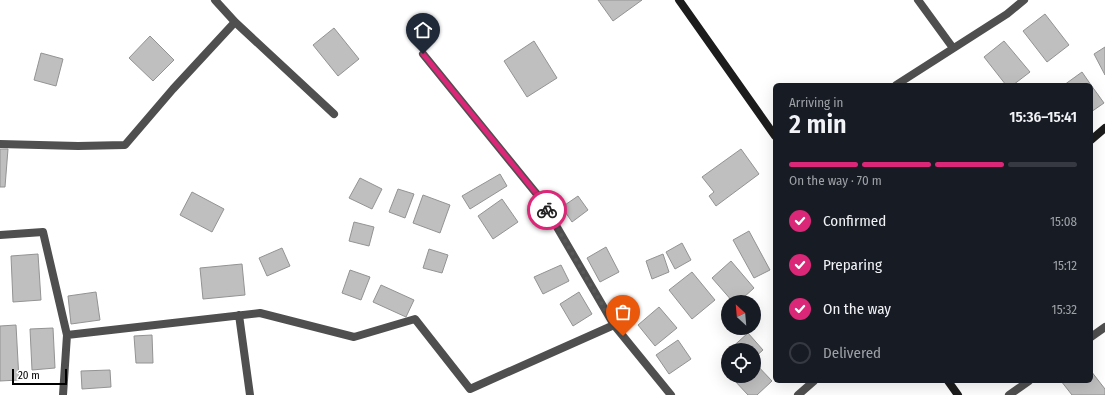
<!DOCTYPE html>
<meta charset="utf-8">
<style>
:root{--surface:#171b24;--page:#242831;--text:#f1f3f6;--muted:#9ea1a6;--line:#363941;--accent:#db2777}
body{margin:0;font-family:"Fira Sans Condensed",sans-serif;background:var(--page);color:var(--text);height:100vh;display:flex;flex-direction:column;font-size:15px;white-space:nowrap}
*{box-sizing:border-box;margin:0}
p{font-size:13px;color:var(--muted)}
.icon{flex:none;width:22px;height:22px;fill:none;stroke:currentColor;stroke-width:2;stroke-linecap:round;stroke-linejoin:round}
.map{position:relative;flex:1;overflow:hidden}
.sheet{position:absolute;left:773px;top:83px;width:320px;height:300px;display:flex;flex-direction:column;background:var(--surface);border-radius:6px;box-shadow:0 4px 16px #0002}
.sheet>*{flex:none}
.needle{width:26px;rotate:334deg}
.fabs{position:absolute;left:721px;top:295px;display:grid;gap:8px}
.fabs a{display:grid;place-items:center;width:40px;height:40px;border-radius:50%;background:var(--surface);box-shadow:0 4px 16px #0002;font-size:20px}
.scale{position:absolute;left:12px;bottom:10px;width:55px;box-sizing:border-box;padding-left:4px;border:2px solid #000;border-top:0;font-size:11px;line-height:14px;white-space:nowrap;color:#000;-webkit-text-stroke:3px #fff;paint-order:stroke}
.pin{position:absolute;display:grid;place-items:center;width:34px;height:34px;color:#fff;margin:-41px -17px;border-radius:50% 50% 50% 0;rotate:-45deg;box-shadow:0 0 4px #0007}
.pin .icon{rotate:45deg}
.courier{position:absolute;display:grid;place-items:center;width:40px;height:40px;margin:-20px;border:3px solid #db2777;border-radius:50%;background:#fff;color:#222;box-shadow:0 1px 5px #0007}
.headline em{font-style:normal;font-weight:600}
.headline div{display:flex;flex-direction:column-reverse}
.headline{display:flex;align-items:center;justify-content:space-between;height:68px;padding:0 16px}
h1{font-size:26px;font-weight:600;line-height:30px}
.bar{display:grid;grid-template-columns:repeat(4,1fr);gap:6px 4px;align-content:center;height:48px;padding:0 16px}
.bar i{height:5px;border-radius:3px;background:var(--line)}
.bar .selected{background:var(--accent)}
.bar p{grid-column:span 4}
ol{padding:0 16px;list-style:none}
li{display:flex;align-items:center;gap:12px;height:44px}
li p{margin-inline-start:auto}
li .icon{padding:4px;border-radius:50%;background:var(--accent);color:#fff;stroke-width:4}
li:last-child{color:var(--muted)}
li i{width:22px;height:22px;border:2px solid var(--line);border-radius:50%}
.map>svg:first-child{display:block}
.building{fill:#bfbfbf;stroke:#939393}
.lines{fill:none;stroke-linecap:round;stroke-linejoin:round}
.street{stroke:#4f4f4f;stroke-width:8}
.secondary{stroke:#1c1c1c;stroke-width:8}
.done{stroke:#595959;stroke-width:4;stroke-dasharray:0 7.2}
.route{stroke:#db2777;stroke-width:5}
</style>
<div class="map">
<svg width="1105" height="395" viewBox="0 0 1105 395">
<rect width="100%" height="100%" fill="#fff"/>
<!-- building -->
<path class="building" d="M 598,0 L 642,0 L 613,21 Z
M 1045,14 L 1069,45 L 1047,62 L 1023,31 Z
M 334,28 L 359,59 L 338,76 L 313,45 Z
M 150,36 L 174,60 L 153,81 L 129,58 Z
M 534,41 L 557,78 L 527,97 L 504,61 Z
M 1004,41 L 1030,72 L 1013,85 L 1006,85 L 984,57 Z
M 1105,47 L 1105,75 L 1094,54 Z
M 41,53 L 63,59 L 56,86 L 34,80 Z
M 1082,72 L 1091,85 L 1064,85 Z
M 1091,85 L 1104,103 L 1091,112 Z
M 0,149 L 8,149 L 5,187 L 0,187 Z
M 741,149 L 759,174 L 716,206 L 709,196 L 714,192 L 702,177 Z
M 500,174 L 507,186 L 470,209 L 462,196 Z
M 360,178 L 382,189 L 372,209 L 349,198 Z
M 398,189 L 414,194 L 405,218 L 389,212 Z
M 192,192 L 224,209 L 212,232 L 180,215 Z
M 423,195 L 450,205 L 440,233 L 413,223 Z
M 578,196 L 588,210 L 572,222 L 562,207 Z
M 502,199 L 518,222 L 493,239 L 478,216 Z
M 354,222 L 374,227 L 369,246 L 349,241 Z
M 749,231 L 770,270 L 754,278 L 733,240 Z
M 682,243 L 691,260 L 675,269 L 666,252 Z
M 606,247 L 619,272 L 600,282 L 587,258 Z
M 282,248 L 290,266 L 267,276 L 259,258 Z
M 429,249 L 448,255 L 442,273 L 423,268 Z
M 38,254 L 41,300 L 13,302 L 11,256 Z
M 663,254 L 669,272 L 652,279 L 646,261 Z
M 731,261 L 754,288 L 743,298 L 746,302 L 733,302 L 712,278 Z
M 242,264 L 245,295 L 203,299 L 200,268 Z
M 561,265 L 569,281 L 543,294 L 534,277 Z
M 350,270 L 370,277 L 361,300 L 342,293 Z
M 692,272 L 715,300 L 692,319 L 669,290 Z
M 381,285 L 414,300 L 406,317 L 373,302 Z
M 96,292 L 100,320 L 71,324 L 68,296 Z
M 579,292 L 592,314 L 573,326 L 560,304 Z
M 659,307 L 677,328 L 655,346 L 638,325 Z
M 16,325 L 19,380 L 0,381 L 0,326 Z
M 53,328 L 55,368 L 32,370 L 30,329 Z
M 748,333 L 763,350 L 754,358 L 754,350 L 729,350 Z
M 152,335 L 153,363 L 136,363 L 134,336 Z
M 678,340 L 691,359 L 669,374 L 656,355 Z
M 754,362 L 772,381 L 757,395 L 748,395 L 734,380 L 738,376 L 754,376 Z
M 110,370 L 111,387 L 82,389 L 81,371 Z
M 1091,371 L 1105,389 L 1105,395 L 1072,395 L 1061,381 L 1091,381 Z"/>
<g class="lines">
<!-- street -->
<path class="street" d="M 215,0 L 235,22 L 334,114
M 918,0 L 953,48
M 423,54 L 540,198 L 614,325 L 671,395
M 896,85 L 1007,14 L 1024,0
M 0,144 L 78,146 L 125,145 L 173,89 L 235,22
M 0,235 L 43,232 L 67,335
M 239,315 L 250,395
M 1091,337 L 1105,327
M 63,395 L 67,335 L 260,313 L 354,337 L 415,319 L 470,389 L 614,325
M 798,395 L 814,381
M 1009,395 L 1029,381"/>
<!-- secondary -->
<path class="secondary" d="M 679,0 L 775,136
M 1091,140 L 1105,128
M 948,381 L 958,395"/>
</g>
<g class="lines">
<!-- done -->
<path class="done" d="M 547,210 L 614,325 L 623,336"/>
<!-- route -->
<path class="route" d="M 423,54 L 540,198 L 547,210"/>
</g>
</svg>
<div class="fabs">
<a><svg class="needle" viewBox="-14 -14 28 28"><path d="M0-13l5 13h-10z" fill="#e53935"/><path d="M0 13l5-13h-10z" fill="#9ea1a6"/></svg></a>
<a><svg class="icon" aria-label="locate" viewBox="0 0 24 24"><circle cx="12" cy="12" r="6"/><path d="M12 2v4M12 18v4M2 12h4M18 12h4"/></svg></a>
</div>
<div class="scale">20 m</div>
<div class="pin" style="left:623px;top:336px;background:#ea580c"><svg class="icon" aria-label="bag" viewBox="0 0 24 24"><path d="M5 8h14l-1 12H6zM9 8a3 3 0 0 1 6 0"/></svg></div>
<div class="pin" style="left:423px;top:54px;background:#1f2937"><svg class="icon" aria-label="home" viewBox="0 0 24 24"><path d="M3 11l9-7 9 7M6 9v11h12V9"/></svg></div>
<div class="courier" style="left:547px;top:210px"><svg class="icon" aria-label="bike" viewBox="0 0 24 24"><circle cx="6" cy="16" r="4"/><circle cx="18" cy="16" r="4"/><path d="M6 16l4-8h5l3 8M10 8l3 8H6M13 5h3"/></svg></div>
<section class="sheet">
<div class="headline"><div><h1>2 min</h1><p>Arriving in</p></div><em>15:36–15:41</em></div>
<div class="bar"><i class="selected"></i><i class="selected"></i><i class="selected"></i><i></i><p>On the way · 70 m</p></div>
<ol>
<li><svg class="icon" aria-label="check" viewBox="0 0 24 24"><path d="M5 12l5 5 9-10"/></svg>Confirmed<p>15:08</p></li>
<li><svg class="icon" aria-label="check" viewBox="0 0 24 24"><path d="M5 12l5 5 9-10"/></svg>Preparing<p>15:12</p></li>
<li><svg class="icon" aria-label="check" viewBox="0 0 24 24"><path d="M5 12l5 5 9-10"/></svg>On the way<p>15:32</p></li>
<li><i></i>Delivered</li>
</ol>
</section>
</div>
